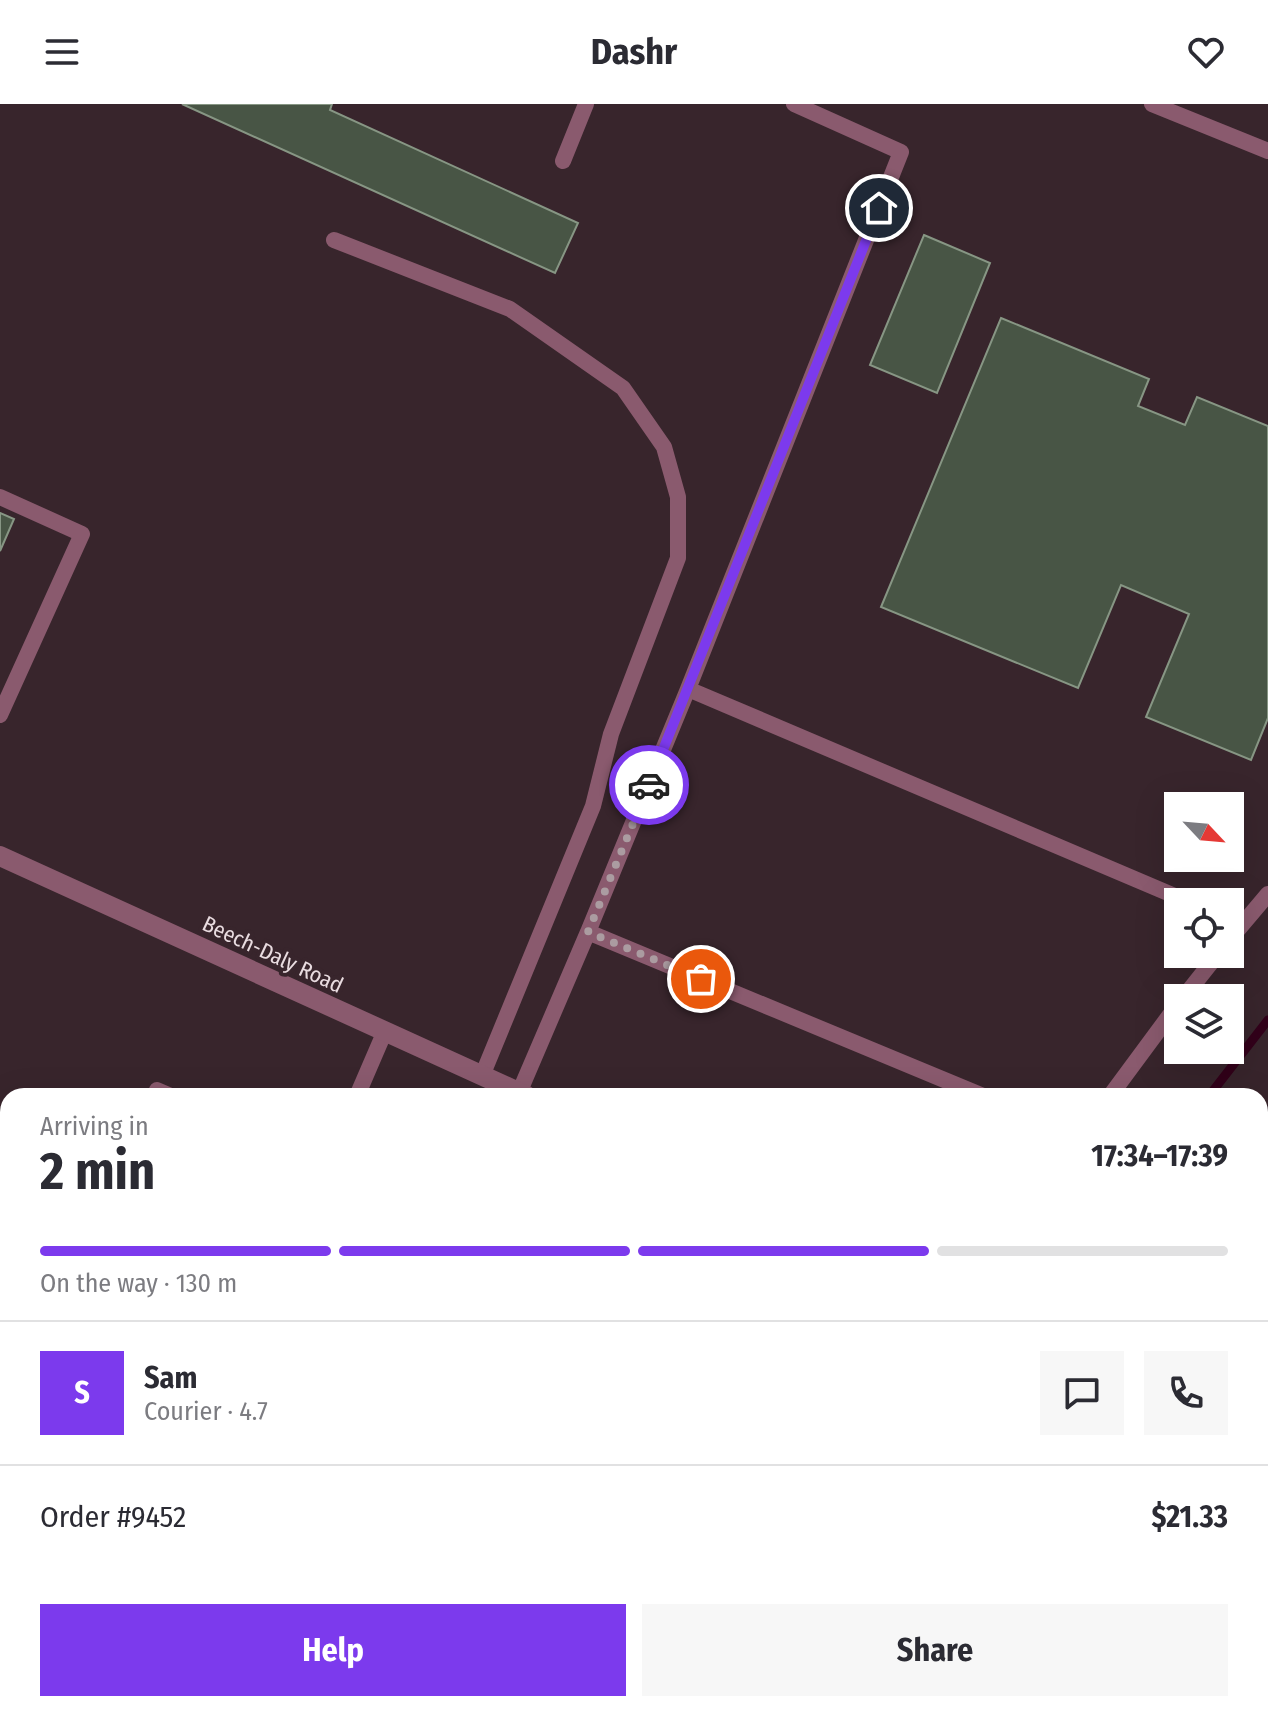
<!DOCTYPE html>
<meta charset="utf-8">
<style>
:root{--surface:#fff;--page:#f7f7f7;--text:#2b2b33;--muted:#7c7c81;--line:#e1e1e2;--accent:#7c3aed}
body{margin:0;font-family:"Fira Sans Condensed",sans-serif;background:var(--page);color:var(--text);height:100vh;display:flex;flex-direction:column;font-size:30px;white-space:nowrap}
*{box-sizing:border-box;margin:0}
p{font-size:26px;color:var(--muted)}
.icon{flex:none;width:44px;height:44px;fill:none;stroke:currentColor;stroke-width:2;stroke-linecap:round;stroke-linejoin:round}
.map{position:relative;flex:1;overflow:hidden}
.panel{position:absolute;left:0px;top:984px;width:1268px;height:624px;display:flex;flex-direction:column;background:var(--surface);border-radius:24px 24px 0 0;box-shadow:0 8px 32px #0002}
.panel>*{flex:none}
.needle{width:52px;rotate:116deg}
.fabs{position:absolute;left:1164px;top:688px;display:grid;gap:16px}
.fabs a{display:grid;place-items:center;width:80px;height:80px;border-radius:0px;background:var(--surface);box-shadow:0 8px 32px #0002;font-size:40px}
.pin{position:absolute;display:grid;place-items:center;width:68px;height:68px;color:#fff;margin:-34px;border:4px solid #fff;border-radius:50%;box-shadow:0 2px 8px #0007}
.courier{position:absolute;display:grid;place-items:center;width:80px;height:80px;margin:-40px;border:6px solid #7c3aed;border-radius:50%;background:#fff;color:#222;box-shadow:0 2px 10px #0007}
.head em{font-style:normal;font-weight:700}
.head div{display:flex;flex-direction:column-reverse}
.head{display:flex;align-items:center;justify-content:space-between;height:136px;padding:0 40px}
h1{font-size:52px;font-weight:700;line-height:60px}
.bar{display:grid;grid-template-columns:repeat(4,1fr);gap:12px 8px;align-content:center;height:96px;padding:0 40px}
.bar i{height:10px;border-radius:6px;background:var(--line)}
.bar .on{background:var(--accent)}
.bar p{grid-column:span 4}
.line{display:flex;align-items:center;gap:20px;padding:0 40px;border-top:2px solid var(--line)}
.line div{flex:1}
.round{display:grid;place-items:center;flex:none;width:84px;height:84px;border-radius:0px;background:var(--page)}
.cta{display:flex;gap:16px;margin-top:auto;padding:16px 40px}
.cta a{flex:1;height:92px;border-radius:0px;background:var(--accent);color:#fff;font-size:32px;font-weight:700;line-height:92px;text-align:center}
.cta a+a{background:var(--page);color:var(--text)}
header{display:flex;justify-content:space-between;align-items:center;height:104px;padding:0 40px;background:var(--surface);font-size:36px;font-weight:700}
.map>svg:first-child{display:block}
.green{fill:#5a223d}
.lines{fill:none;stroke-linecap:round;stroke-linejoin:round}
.stream{stroke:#32001a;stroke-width:9}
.building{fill:#485545;stroke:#879684;stroke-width:2}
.service{stroke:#8a5a6e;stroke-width:16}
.tertiary{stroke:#8a5a6e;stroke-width:20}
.done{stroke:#ab9ca1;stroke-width:8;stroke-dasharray:0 14.4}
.route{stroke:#7c3aed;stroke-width:10}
.labels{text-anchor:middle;stroke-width:8;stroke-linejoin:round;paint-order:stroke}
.street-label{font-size:22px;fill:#e9dce0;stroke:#38252c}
</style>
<header><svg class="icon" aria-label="menu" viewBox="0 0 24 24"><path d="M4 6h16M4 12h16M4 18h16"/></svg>Dashr<svg class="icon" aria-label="heart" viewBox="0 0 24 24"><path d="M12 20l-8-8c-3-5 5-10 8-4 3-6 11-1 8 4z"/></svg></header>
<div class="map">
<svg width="1268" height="1608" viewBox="0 0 1268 1608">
<rect width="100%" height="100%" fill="#38252c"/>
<!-- green -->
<path class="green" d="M 797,1600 L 861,1600 L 868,1608 L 787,1608 Z"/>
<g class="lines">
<!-- stream -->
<path class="stream" d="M 1209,992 L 1268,916
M 647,1608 L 655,1600"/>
</g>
<!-- building -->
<path class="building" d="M 182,0 L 332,0 L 330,6 L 578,119 L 555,169 Z
M 924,131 L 990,159 L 937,289 L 870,261 Z
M 1001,214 L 1149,275 L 1138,302 L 1185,321 L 1197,293 L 1268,322 L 1268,614 L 1251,656 L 1146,613 L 1189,510 L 1121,481 L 1078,584 L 881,503 Z
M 0,409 L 14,415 L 0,447 Z
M 0,1540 L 8,1544 L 8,1600 L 129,1600 L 146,1608 L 0,1608 Z
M 1121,1600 L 1137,1600 L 1155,1608 L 1117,1608 Z"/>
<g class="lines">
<!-- service -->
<path class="service" d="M 1152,0 L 1268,47
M 563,57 L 586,0
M 334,136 L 510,205 L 623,284 L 664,343 L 678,393 L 678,454 L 611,630 L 593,702 L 482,972
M 0,393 L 82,430 L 0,611
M 688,585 L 901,48 L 794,0
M 588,828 L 688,585 L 1189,798
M 1230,835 L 1268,790
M 1183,894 L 1218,850
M 157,986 L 171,992
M 519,989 L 588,828 L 983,992
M 357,992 L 385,927
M 1110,992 L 1178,900
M 1260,1257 L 1268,1241
M 1260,1570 L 1268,1560"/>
<!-- tertiary -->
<path class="tertiary" d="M 0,752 L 527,992
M 1260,1327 L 1268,1331"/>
</g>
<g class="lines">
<!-- done -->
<path class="done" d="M 649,681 L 588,828 L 701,875"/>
<!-- route -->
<path class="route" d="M 649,681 L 879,104"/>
</g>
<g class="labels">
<!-- street labels -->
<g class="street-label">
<text transform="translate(273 850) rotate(25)" y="8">Beech-Daly Road</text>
</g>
</g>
</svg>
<div class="fabs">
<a><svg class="needle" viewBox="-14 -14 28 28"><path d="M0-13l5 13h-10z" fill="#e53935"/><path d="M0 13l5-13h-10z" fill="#7c7c81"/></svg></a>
<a><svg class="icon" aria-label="locate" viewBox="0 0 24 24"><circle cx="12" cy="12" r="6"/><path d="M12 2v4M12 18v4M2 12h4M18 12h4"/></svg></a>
<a><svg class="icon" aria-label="layers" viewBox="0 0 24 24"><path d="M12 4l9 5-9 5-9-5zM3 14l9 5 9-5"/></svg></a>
</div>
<div class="pin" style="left:701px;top:875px;background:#ea580c"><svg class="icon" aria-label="bag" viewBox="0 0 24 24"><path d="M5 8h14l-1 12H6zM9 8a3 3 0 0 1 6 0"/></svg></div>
<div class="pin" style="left:879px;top:104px;background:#1f2937"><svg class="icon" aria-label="home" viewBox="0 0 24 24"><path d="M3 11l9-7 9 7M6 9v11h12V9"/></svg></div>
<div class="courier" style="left:649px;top:681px"><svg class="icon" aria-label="car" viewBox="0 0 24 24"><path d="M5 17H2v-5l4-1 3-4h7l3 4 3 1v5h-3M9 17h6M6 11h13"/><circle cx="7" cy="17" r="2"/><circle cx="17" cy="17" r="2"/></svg></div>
<section class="panel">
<div class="head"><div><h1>2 min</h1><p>Arriving in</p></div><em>17:34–17:39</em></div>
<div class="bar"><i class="on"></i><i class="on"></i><i class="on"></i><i></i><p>On the way · 130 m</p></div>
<div class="line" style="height:144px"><b class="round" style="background:var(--accent);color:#fff">S</b><div><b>Sam</b><p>Courier · 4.7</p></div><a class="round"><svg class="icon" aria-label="chat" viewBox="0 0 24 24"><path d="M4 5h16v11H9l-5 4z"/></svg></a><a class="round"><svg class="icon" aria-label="phone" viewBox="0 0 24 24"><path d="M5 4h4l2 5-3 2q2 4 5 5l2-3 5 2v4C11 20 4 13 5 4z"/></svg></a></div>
<div class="line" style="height:104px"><div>Order #9452</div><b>$21.33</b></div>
<div class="cta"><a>Help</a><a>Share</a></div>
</section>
</div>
